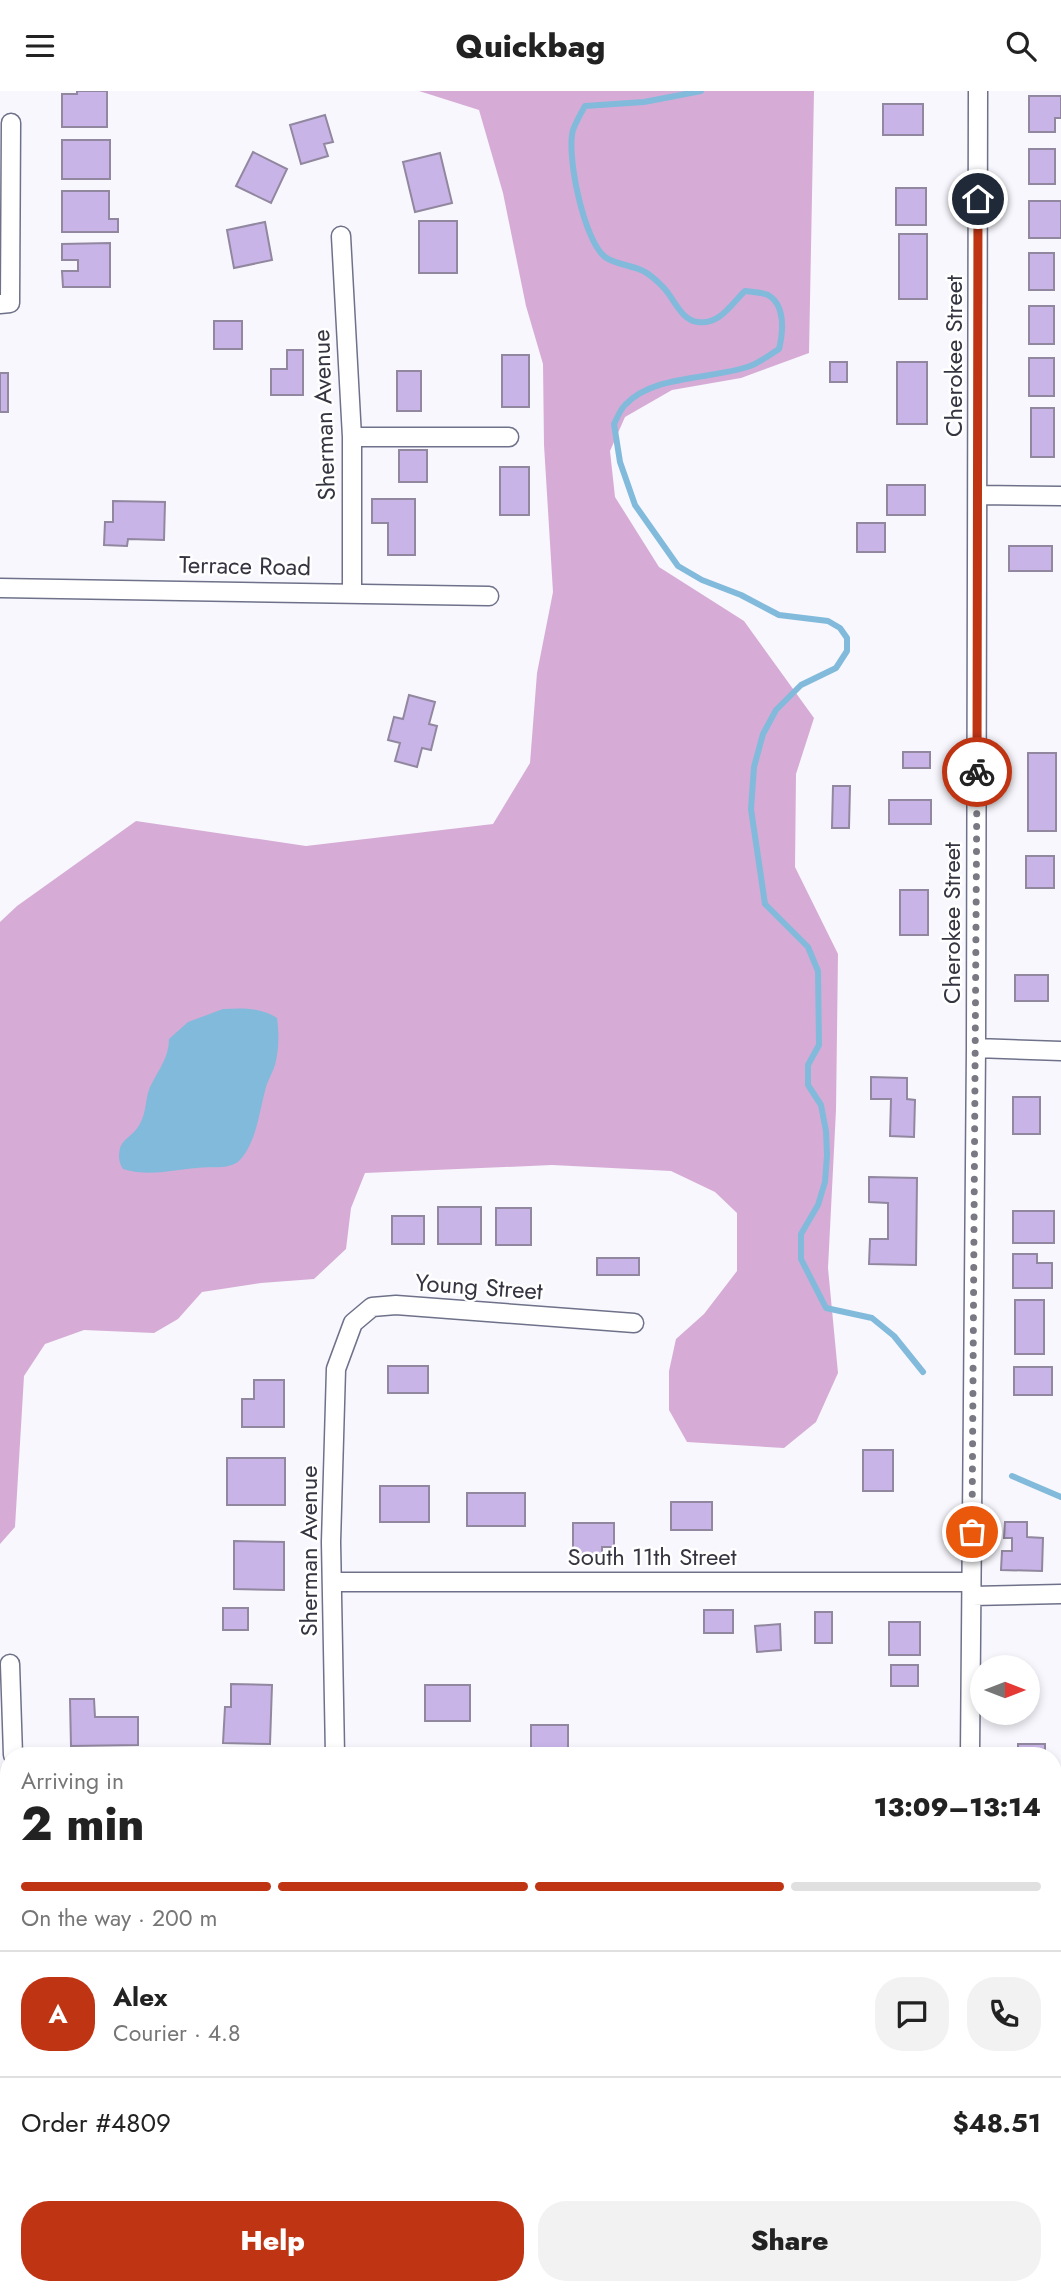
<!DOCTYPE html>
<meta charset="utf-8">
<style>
:root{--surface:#fff;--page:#f2f2f2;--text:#222;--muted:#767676;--line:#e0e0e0;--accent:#bf3514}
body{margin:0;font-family:Jost,sans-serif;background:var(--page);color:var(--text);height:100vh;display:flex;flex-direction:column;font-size:26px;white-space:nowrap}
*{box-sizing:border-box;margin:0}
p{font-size:23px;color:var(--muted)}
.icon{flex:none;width:38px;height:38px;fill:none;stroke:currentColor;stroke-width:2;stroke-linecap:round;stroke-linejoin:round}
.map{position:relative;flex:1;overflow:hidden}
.panel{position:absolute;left:0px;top:1656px;width:1062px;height:548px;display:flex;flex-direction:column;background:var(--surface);border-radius:28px 28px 0 0;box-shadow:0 4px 10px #0003}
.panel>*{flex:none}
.needle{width:46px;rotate:90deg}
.controls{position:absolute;left:970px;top:1564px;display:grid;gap:14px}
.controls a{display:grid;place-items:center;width:70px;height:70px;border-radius:50%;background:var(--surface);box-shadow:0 4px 10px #0003;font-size:35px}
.pin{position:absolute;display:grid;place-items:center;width:60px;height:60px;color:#fff;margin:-30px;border:4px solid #fff;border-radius:50%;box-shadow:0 2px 7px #0007}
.courier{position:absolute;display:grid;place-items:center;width:70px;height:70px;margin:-35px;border:5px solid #bf3514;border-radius:50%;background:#fff;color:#222;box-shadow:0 2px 9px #0007}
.head em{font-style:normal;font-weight:800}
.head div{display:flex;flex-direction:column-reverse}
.head{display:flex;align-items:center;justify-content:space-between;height:119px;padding:0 21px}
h1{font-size:46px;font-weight:800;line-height:52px}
.bar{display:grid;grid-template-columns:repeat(4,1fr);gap:10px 7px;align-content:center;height:84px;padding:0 21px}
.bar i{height:9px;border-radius:5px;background:var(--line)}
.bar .selected{background:var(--accent)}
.bar p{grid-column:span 4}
.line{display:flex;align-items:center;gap:18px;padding:0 21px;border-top:2px solid var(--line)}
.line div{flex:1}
.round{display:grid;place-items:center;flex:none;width:74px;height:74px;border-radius:28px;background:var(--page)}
.primary-button{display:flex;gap:14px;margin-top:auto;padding:14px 21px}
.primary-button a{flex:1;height:80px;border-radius:28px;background:var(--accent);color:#fff;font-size:28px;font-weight:800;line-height:80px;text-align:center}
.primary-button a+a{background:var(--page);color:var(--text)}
header{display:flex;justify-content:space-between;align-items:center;height:91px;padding:0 21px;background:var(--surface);font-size:32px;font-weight:800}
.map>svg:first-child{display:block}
.forest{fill:#d6acd6}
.water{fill:#82badb}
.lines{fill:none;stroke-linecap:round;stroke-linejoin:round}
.stream{stroke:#82badb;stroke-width:6}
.building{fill:#c9b4e8;stroke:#91879f;stroke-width:2}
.minor-casing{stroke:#6e7189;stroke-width:21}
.tertiary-casing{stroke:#6e7189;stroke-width:26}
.minor{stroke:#fff;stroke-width:18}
.tertiary{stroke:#fff;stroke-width:23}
.done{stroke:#787982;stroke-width:7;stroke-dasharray:0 12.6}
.route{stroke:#bf3514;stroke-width:9}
.labels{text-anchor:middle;stroke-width:5;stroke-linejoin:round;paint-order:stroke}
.street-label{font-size:24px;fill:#343540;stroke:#fff}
</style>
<header><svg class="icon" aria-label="menu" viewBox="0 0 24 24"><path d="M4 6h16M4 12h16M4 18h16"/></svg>Quickbag<svg class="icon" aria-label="search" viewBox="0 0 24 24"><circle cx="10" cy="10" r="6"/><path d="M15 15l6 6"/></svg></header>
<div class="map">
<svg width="1061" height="2202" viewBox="0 0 1061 2202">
<rect width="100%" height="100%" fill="#f7f7fd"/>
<!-- forest -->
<path class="forest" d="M 419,0 L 814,0 L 809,262 L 741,287 L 672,299 L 625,326 L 610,360 L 615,406 L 659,476 L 744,530 L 814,627 L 796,683 L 795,776 L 838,863 L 836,1019 L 828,1177 L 838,1282 L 816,1331 L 784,1357 L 687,1351 L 669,1319 L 669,1280 L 676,1248 L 704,1223 L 737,1180 L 737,1122 L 715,1101 L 671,1080 L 552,1074 L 365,1082 L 351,1117 L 346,1158 L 314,1188 L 261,1192 L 202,1201 L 178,1228 L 154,1242 L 84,1239 L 45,1253 L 24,1285 L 15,1436 L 0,1453 L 0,831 L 17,815 L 136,730 L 306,755 L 493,733 L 530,672 L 537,582 L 553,501 L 544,354 L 543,273 L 526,215 L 503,102 L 479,19 Z"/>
<!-- water -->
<path class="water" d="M 223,918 C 241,917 261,916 277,927 C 279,941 279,956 276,970 C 274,980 267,990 265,1000 C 259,1022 256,1053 239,1070 C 229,1079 210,1075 197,1077 C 172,1079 149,1086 123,1078 C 119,1072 118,1065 120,1057 C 123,1048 133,1044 138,1036 C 148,1021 144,1008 151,994 C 159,978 169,966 169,948 L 188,931 Z"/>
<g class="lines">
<!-- stream -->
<path class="stream" d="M 701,0 L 644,11 L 585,15 C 581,22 576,31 573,39 C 566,64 584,150 605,166 C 616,174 633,174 645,181 C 651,184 657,190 662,195 C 674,206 680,229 698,231 C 720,234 731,213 745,200 C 751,201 762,201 768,204 C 786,214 783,242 779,258 C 770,264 760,271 750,275 C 712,289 654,283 625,314 C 620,319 617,327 614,333 L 620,371 L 635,414 L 678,475 L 702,489 L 741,504 L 779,524 L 828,530 L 840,537 L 847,547 L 847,560 L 836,577 L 801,594 L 776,619 L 763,643 L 754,676 L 751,718 L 765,813 L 808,856 L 818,880 L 819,954 L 808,974 L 808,994 L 821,1014 L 826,1040 L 827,1064 L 825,1091 L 818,1114 L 801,1143 L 801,1168 L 826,1217 L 872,1227 L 894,1245 L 923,1281
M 1012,1385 L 1061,1406"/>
</g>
<!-- building -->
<path class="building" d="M 77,0 L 107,0 L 107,36 L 62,36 L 62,3 L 77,3 Z
M 1029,5 L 1061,5 L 1061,27 L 1055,27 L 1055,41 L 1029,41 Z
M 883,13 L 923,13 L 923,44 L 883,44 Z
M 325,24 L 333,51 L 324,53 L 328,65 L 301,73 L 290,34 Z
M 62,49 L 110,49 L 110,88 L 62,88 Z
M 1029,58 L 1055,58 L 1055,93 L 1029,93 Z
M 253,61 L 287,78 L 271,112 L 236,95 Z
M 440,62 L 452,112 L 415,121 L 403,71 Z
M 896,97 L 926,97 L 926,134 L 896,134 Z
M 62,100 L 109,100 L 109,128 L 118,128 L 118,141 L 62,141 Z
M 1029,110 L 1061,110 L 1061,147 L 1029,147 Z
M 419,130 L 457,130 L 457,182 L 419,182 Z
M 265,131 L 272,169 L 234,177 L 227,139 Z
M 899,143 L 927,143 L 927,208 L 899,208 Z
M 110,152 L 110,196 L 63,196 L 62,180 L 78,180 L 78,169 L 62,169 L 62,153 Z
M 1029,162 L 1054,162 L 1054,199 L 1029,199 Z
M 1029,215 L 1054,215 L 1054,253 L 1029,253 Z
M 214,230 L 242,230 L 242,258 L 214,258 Z
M 287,259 L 303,259 L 303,304 L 271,304 L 271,278 L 287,278 Z
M 502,264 L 529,264 L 529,316 L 502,316 Z
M 1029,267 L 1054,267 L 1054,305 L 1029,305 Z
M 830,271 L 847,271 L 847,291 L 830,291 Z
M 897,271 L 927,271 L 927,333 L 897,333 Z
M 397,280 L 421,280 L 421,320 L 397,320 Z
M 0,282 L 8,282 L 8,321 L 0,321 Z
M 1031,317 L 1054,317 L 1054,366 L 1031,366 Z
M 399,359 L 427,359 L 427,391 L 399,391 Z
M 500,376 L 529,376 L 529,424 L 500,424 Z
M 887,394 L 925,394 L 925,424 L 887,424 Z
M 372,408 L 415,408 L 415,464 L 388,464 L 388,432 L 372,432 Z
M 113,410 L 165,411 L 164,449 L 128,448 L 127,455 L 104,454 L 105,431 L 113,431 Z
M 857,432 L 885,432 L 885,461 L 857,461 Z
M 1009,455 L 1052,455 L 1052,480 L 1009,480 Z
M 409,604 L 435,611 L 429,633 L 437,635 L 431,659 L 422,657 L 417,676 L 395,670 L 400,652 L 388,649 L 394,626 L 403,628 Z
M 903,661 L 930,661 L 930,677 L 903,677 Z
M 1028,662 L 1056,662 L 1056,740 L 1028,740 Z
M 833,695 L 850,695 L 849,737 L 832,737 Z
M 889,709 L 931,709 L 931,733 L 889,733 Z
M 1026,765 L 1054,765 L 1054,797 L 1026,797 Z
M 900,799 L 928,799 L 928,844 L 900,844 Z
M 1015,884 L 1048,884 L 1048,910 L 1015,910 Z
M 871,986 L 907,987 L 907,1008 L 915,1009 L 914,1046 L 890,1045 L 891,1008 L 871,1008 Z
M 1013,1006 L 1040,1006 L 1040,1043 L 1013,1043 Z
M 869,1086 L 917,1087 L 916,1174 L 869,1173 L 870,1148 L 888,1148 L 888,1112 L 869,1111 Z
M 438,1116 L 481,1116 L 481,1153 L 438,1153 Z
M 496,1117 L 531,1117 L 531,1154 L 496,1154 Z
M 1013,1120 L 1054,1120 L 1054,1152 L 1013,1152 Z
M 392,1125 L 424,1125 L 424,1153 L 392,1153 Z
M 1013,1163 L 1037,1163 L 1037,1172 L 1052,1172 L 1052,1197 L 1013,1197 Z
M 597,1167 L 639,1167 L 639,1184 L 597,1184 Z
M 1015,1209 L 1044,1209 L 1044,1263 L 1015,1263 Z
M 388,1275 L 428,1275 L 428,1302 L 388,1302 Z
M 1014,1276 L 1052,1276 L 1052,1304 L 1014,1304 Z
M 254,1289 L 284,1289 L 284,1336 L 242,1336 L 242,1308 L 254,1308 Z
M 863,1359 L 893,1359 L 893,1400 L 863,1400 Z
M 227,1367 L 285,1367 L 285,1414 L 227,1414 Z
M 380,1395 L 429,1395 L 429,1431 L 380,1431 Z
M 467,1402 L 525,1402 L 525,1435 L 467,1435 Z
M 671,1411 L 712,1411 L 712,1439 L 671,1439 Z
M 1005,1431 L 1027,1431 L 1027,1446 L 1043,1447 L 1042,1480 L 1001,1479 L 1002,1460 L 1012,1460 L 1012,1447 L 1004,1447 Z
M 573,1432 L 614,1432 L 614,1456 L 602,1456 L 602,1466 L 573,1466 Z
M 234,1450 L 284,1451 L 284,1499 L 234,1498 Z
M 223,1517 L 248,1517 L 248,1539 L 223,1539 Z
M 704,1519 L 733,1519 L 733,1542 L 704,1542 Z
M 815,1521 L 832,1521 L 832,1552 L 815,1552 Z
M 889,1531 L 920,1531 L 920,1564 L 889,1564 Z
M 780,1533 L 781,1559 L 757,1561 L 755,1535 Z
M 891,1574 L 918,1574 L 918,1595 L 891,1595 Z
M 231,1593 L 272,1594 L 270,1653 L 223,1652 L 225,1616 L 231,1616 Z
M 425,1594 L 470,1594 L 470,1630 L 425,1630 Z
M 70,1608 L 94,1608 L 95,1626 L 138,1626 L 138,1654 L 71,1655 Z
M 531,1634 L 568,1634 L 568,1658 L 531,1658 Z
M 1018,1653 L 1045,1653 L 1045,1664 L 1018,1664 Z
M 856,1661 L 887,1661 L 887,1664 L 856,1664 Z
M 1054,1972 L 1058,1972 L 1058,1992 L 1054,1992 Z
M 349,2194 L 384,2194 L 384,2197 L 349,2198 Z
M 574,2194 L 605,2194 L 591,2202 L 578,2202 Z"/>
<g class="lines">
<defs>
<path id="minor" d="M 341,145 L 352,346 L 352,501
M 0,213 L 10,212 L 11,32
M 352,346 L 509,346
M 978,404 L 1061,405
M 0,497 L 489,505
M 976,957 L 1061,960
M 333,1491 L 971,1491
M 972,1505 L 1061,1503
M 10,1573 L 13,1664
M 335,1664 L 331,1451 L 336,1278 L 353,1232 L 372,1216 L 396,1214 L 634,1232
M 970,1664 L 976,957 L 978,0
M 0,1742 L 9,1742
M 517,2194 L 521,2202
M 175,2202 L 175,2194
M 963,2202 L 963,2194"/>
<path id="tertiary" d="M 0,2055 L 9,2055
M 1054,2057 L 1061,2057"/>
</defs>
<!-- minor casing -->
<use href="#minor" class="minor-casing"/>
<!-- tertiary casing -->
<use href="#tertiary" class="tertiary-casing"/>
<!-- minor -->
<use href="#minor" class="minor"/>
<!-- tertiary -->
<use href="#tertiary" class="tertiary"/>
</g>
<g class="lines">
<!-- done -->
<path class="done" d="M 972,1441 L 977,681"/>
<!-- route -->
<path class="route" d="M 977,681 L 978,108"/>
</g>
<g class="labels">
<!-- street labels -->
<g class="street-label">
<text transform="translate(954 265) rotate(-90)" y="8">Cherokee Street</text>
<text transform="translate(324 324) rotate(-92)" y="8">Sherman Avenue</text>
<text transform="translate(245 475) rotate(1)" y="8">Terrace Road</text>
<text transform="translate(952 832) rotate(-90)" y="8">Cherokee Street</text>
<text transform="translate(479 1196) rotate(4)" y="8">Young Street</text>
<text transform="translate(309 1460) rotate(-90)" y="8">Sherman Avenue</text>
<text x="652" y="1474">South 11th Street</text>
</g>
</g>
</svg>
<div class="controls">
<a><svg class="needle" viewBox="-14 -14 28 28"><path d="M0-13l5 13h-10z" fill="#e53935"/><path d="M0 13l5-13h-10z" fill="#767676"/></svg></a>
</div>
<div class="pin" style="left:972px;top:1441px;background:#ea580c"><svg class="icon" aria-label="bag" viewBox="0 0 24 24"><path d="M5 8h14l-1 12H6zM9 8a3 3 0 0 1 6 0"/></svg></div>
<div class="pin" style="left:978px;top:108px;background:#1f2937"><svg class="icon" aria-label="home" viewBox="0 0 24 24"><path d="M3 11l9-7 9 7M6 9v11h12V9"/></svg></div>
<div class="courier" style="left:977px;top:681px"><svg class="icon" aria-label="bike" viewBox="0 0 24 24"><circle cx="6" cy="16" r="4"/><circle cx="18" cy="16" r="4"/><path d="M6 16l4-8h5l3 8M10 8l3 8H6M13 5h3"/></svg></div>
<section class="panel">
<div class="head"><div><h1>2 min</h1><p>Arriving in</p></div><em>13:09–13:14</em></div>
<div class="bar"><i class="selected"></i><i class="selected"></i><i class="selected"></i><i></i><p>On the way · 200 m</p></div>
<div class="line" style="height:126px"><b class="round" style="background:var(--accent);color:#fff">A</b><div><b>Alex</b><p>Courier · 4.8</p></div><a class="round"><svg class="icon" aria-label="chat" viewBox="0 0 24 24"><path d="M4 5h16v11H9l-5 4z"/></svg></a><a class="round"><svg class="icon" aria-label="phone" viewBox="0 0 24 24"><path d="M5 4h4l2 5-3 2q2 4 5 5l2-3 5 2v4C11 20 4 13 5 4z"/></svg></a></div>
<div class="line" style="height:91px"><div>Order #4809</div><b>$48.51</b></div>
<div class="primary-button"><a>Help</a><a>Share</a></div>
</section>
</div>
